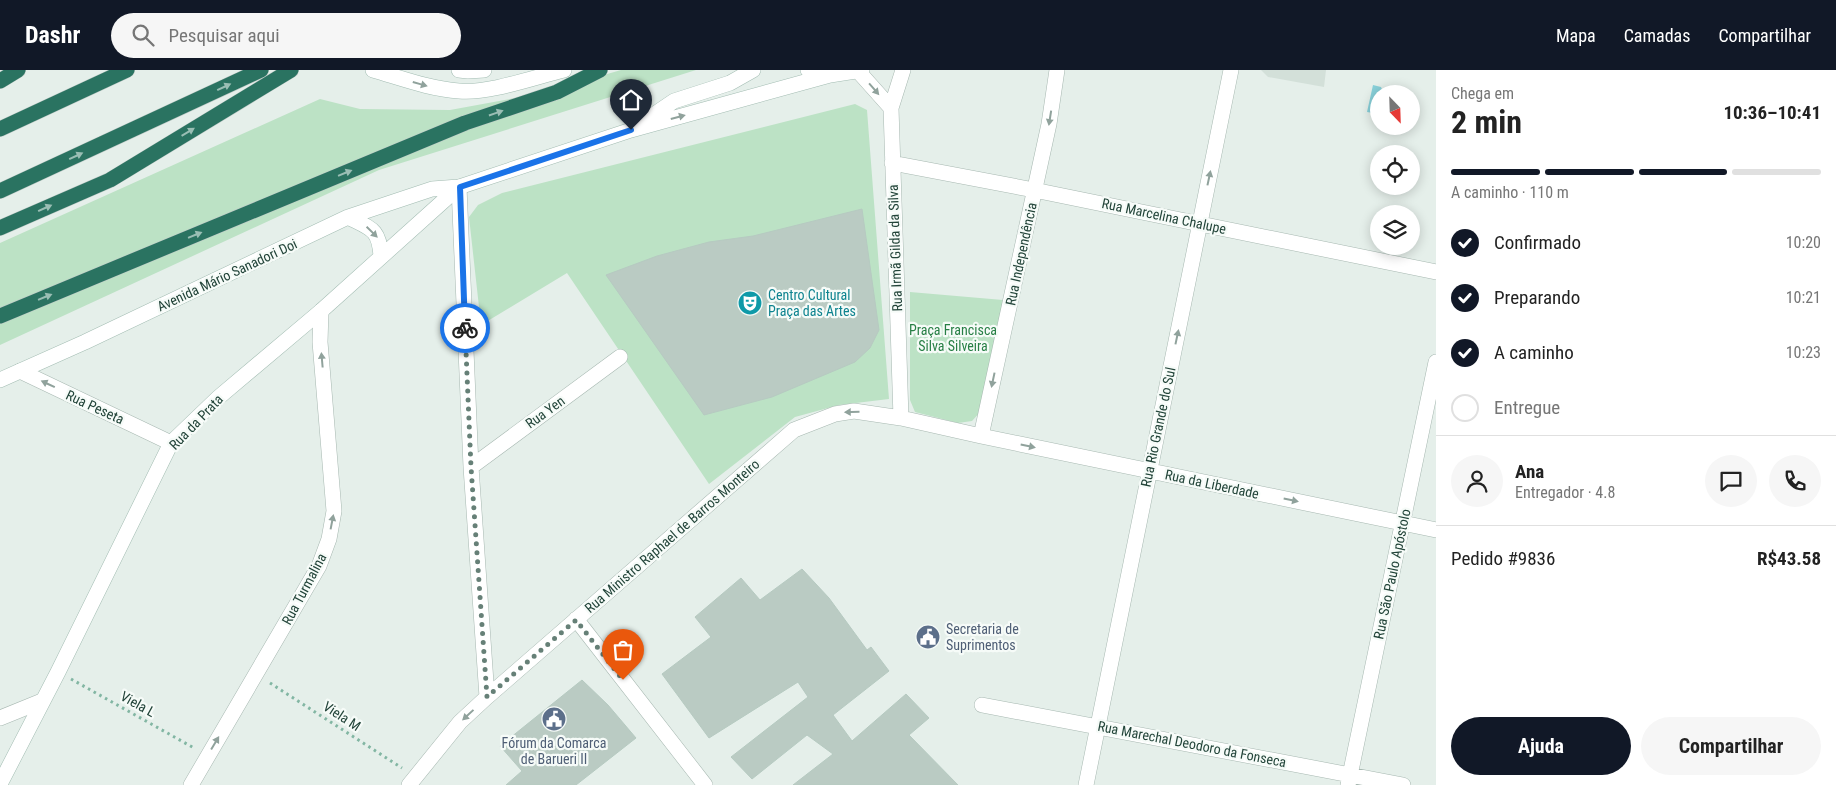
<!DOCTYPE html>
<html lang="pt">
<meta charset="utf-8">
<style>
:root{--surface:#fff;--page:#f6f6f6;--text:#222;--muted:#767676;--line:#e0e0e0;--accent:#111827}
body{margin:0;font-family:"Roboto Condensed",sans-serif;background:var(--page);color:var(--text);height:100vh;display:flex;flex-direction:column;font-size:19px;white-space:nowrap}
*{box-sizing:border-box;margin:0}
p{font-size:16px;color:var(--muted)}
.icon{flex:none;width:28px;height:28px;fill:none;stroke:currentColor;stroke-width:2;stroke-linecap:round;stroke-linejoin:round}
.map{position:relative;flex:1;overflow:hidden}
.drawer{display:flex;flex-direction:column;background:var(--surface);width:400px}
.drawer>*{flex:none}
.needle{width:32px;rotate:157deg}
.controls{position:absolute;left:1370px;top:15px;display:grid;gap:10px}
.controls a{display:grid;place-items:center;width:50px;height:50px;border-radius:50%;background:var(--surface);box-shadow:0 2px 12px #0003;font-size:25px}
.pin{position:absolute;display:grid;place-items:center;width:42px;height:42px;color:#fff;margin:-51px -21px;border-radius:50% 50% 50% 0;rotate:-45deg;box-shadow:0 0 5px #0007}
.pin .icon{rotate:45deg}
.courier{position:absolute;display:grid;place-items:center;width:50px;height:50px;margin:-25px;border:4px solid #1a73e8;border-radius:50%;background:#fff;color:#222;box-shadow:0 1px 6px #0007}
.head em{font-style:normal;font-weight:700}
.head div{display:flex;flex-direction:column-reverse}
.head{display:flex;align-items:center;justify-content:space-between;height:85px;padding:0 15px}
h1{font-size:32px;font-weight:700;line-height:38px}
.bar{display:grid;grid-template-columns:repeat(4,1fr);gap:8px 5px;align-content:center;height:60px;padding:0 15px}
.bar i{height:6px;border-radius:4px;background:var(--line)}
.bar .selected{background:var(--accent)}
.bar p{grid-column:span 4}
.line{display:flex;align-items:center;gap:12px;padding:0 15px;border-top:1px solid var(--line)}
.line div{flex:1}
.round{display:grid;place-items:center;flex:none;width:52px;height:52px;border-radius:26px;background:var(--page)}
ol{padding:0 15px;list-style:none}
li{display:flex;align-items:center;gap:15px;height:55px}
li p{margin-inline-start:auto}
li .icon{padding:5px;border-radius:50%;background:var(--accent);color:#fff;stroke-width:4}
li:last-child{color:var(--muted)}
li i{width:28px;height:28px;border:2px solid var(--line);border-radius:50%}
.button{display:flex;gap:10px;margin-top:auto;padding:10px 15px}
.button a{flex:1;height:58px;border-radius:30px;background:var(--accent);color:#fff;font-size:20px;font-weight:700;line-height:58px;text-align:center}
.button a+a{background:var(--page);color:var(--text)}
header{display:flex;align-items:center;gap:30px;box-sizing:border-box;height:70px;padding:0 25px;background:var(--accent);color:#fff}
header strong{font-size:24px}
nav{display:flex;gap:28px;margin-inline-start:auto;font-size:18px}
.search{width:350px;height:45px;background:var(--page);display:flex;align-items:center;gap:12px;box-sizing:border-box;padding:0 18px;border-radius:28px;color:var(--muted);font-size:19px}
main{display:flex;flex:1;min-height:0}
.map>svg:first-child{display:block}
.built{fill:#d3e0d9}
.green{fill:#bce2c5}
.water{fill:#88d0d9}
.building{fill:#bacbc3;stroke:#b6cac1}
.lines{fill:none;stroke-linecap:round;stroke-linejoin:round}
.minor-casing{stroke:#a7b8b1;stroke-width:16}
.secondary-casing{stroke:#a2bcb2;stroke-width:16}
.motorway-casing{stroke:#c1cbc8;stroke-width:16}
.path{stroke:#82b6a3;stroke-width:3;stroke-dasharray:2.5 4;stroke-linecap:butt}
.minor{stroke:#fff;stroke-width:15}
.secondary{stroke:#fff;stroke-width:15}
.motorway{stroke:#2a7361;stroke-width:15}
.oneway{fill:#90a29c}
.oneway2{fill:#9abeb4}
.done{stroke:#668077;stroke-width:5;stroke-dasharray:0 9}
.route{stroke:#1a73e8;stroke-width:6}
.labels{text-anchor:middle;stroke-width:4.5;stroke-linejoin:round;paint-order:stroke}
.street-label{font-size:14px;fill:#224439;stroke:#f6fbf8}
.culture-label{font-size:14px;fill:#0d838f;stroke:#f6fbf8;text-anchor:start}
.park-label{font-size:14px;fill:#277f45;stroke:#f6fbf8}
.service-label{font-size:14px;fill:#4e5e75;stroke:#f6fbf8;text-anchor:start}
</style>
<header>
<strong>Dashr</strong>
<div class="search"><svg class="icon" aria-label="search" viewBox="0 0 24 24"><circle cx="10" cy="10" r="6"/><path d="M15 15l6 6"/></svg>Pesquisar aqui</div>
<nav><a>Mapa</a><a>Camadas</a><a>Compartilhar</a></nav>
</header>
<main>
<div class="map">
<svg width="1436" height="715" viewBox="0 0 1436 715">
<rect width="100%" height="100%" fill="#e5efea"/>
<!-- built -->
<path class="built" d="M 1261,0 L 1326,0 L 1324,17 L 1268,7 Z"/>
<!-- green -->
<path class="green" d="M 621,0 L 696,0 L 379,100 L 0,275 L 0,173 L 320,29 L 360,39 L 450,40 L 542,23 Z
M 855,34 L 867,40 L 889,329 L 839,335 L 795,347 L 709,414 L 567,203 L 481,255 L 469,147 L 478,135 L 502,123 Z
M 910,222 L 1003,230 L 982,340 L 972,351 L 958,353 L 915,342 L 910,330 Z"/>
<!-- water -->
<path class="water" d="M 1373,15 L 1381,17 L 1384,24 L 1379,24 L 1379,44 L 1367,42 Z"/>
<!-- building -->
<path class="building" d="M 862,139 L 879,260 L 870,278 L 855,292 L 772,327 L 704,345 L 606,205 L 657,186 L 709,172 L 753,166 Z
M 802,499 L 829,528 L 867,580 L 871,577 L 889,601 L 833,645 L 852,671 L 906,624 L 929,648 L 909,665 L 958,715 L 793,715 L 833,684 L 807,665 L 752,709 L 731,687 L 808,627 L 798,612 L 709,668 L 662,604 L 711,567 L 695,547 L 741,508 L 760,530 Z
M 582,610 L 608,635 L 636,668 L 576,715 L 506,715 L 522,701 L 500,676 Z"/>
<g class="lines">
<defs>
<path id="minor" d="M 858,1 L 891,38
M 892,93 L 1034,120 L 1436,202
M 459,117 L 471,397 L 487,627
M 20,301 L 171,373
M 901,348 L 891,38 L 903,0
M 981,366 L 1049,54 L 1057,0
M 471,397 L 620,287
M 576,549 L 705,715
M 982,635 L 1403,715
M 0,648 L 42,631
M 191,715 L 319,496 L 329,469 L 334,441 L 320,272 L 321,241
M 409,715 L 460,652 L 487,627 L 794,360 L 835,344 L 854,341 L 901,348 L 981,366 L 1436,460
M 1086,715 L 1231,0
M 1348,715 L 1436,292"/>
<path id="secondary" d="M 373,0 C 401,8 430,19 459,21 C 488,24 535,7 564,0
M 459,0 L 468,1 L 484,0
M 808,0 L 830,5 L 862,0
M 643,52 L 674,31 L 730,13 L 753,0
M 348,147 C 372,159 379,159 381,186
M 0,310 L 85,272 L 348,147 L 432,119 L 459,117 L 631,60 L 830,5
M 0,714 L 58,602 L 171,373 L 219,327 L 321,241 L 459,117"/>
<path id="motorway" d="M 0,11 L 18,0
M 0,59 L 127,0
M 0,121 L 261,0
M 0,158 L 110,110 L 291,0
M 0,246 L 465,53 L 557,22 L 600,0"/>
</defs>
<!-- minor casing -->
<use href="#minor" class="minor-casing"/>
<!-- secondary casing -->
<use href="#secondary" class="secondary-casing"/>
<!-- motorway casing -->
<use href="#motorway" class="motorway-casing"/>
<!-- path -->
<path class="path" d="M 71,609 L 194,678
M 270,613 L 402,698"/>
<!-- minor -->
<use href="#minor" class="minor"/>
<!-- secondary -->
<use href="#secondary" class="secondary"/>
<!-- motorway -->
<use href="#motorway" class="motorway"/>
</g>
<!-- one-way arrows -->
<defs><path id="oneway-solid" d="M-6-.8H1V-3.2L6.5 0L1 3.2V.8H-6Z" transform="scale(1.25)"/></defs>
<g class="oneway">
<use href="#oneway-solid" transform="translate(420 14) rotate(16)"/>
<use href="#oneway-solid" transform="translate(874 19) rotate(49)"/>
<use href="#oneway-solid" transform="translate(678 47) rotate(-15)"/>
<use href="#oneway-solid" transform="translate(1050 48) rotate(99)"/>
<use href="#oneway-solid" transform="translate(1209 108) rotate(-78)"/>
<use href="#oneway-solid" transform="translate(372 162) rotate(44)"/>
<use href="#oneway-solid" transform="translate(1177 267) rotate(-78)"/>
<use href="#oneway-solid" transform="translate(322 290) rotate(-95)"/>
<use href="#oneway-solid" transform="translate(993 310) rotate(102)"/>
<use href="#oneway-solid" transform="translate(48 314) rotate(-155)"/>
<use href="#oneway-solid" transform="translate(852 342) rotate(179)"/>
<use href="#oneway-solid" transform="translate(1028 376) rotate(12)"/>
<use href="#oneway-solid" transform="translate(1291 430) rotate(12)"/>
<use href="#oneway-solid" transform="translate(332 452) rotate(-79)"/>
<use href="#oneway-solid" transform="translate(468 645) rotate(137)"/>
<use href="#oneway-solid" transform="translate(215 673) rotate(-59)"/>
</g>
<g class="oneway2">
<use href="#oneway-solid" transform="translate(224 17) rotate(-25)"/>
<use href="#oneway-solid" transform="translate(496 43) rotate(-19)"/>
<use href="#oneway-solid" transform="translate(188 62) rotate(-31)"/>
<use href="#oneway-solid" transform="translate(76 86) rotate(-25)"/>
<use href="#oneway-solid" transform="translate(345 103) rotate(-22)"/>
<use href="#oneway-solid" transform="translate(45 138) rotate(-24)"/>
<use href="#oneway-solid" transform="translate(195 165) rotate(-22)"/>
<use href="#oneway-solid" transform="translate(45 227) rotate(-22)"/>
</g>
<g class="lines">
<!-- done -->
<path class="done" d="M 465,258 L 471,397 L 487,627 L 576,550 L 623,610"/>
<!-- route -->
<path class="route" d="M 465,258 L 460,117 L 631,60"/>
</g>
<!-- icons -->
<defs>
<symbol id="theatre-disc" viewBox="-11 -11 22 22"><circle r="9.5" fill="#0f9aa8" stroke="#f6fbf8"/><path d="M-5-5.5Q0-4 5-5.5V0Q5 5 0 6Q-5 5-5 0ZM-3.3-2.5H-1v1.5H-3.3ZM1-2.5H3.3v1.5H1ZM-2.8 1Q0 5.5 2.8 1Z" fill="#fff"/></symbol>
<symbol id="civic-disc" viewBox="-11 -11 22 22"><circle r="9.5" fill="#5c6f8a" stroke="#f6fbf8"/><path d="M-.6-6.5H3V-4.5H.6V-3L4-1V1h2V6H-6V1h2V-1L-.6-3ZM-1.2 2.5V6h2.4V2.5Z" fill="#fff"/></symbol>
</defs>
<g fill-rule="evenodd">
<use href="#theatre-disc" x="736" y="219" width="28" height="28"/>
<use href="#civic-disc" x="914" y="553" width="28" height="28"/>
<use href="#civic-disc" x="540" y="635" width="28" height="28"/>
</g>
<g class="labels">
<!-- street labels -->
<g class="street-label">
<text transform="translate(1164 146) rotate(12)" y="5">Rua Marcelina Chalupe</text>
<text transform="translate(895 178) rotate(-92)" y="5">Rua Irmã Gilda da Silva</text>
<text transform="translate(1021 184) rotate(-78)" y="5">Rua Independência</text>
<text transform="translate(227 205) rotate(-25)" y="5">Avenida Mário Sanadori Doi</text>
<text transform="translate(95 337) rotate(25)" y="5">Rua Peseta</text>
<text transform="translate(545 342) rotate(-36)" y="5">Rua Yen</text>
<text transform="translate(196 352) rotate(-46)" y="5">Rua da Prata</text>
<text transform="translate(1158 357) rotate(-78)" y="5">Rua Rio Grande do Sul</text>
<text transform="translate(1212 414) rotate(12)" y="5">Rua da Liberdade</text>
<text transform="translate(672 466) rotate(-41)" y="5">Rua Ministro Raphael de Barros Monteiro</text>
<text transform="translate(1392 504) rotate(-78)" y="5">Rua São Paulo Apóstolo</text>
<text transform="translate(304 519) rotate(-62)" y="5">Rua Turmalina</text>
<text transform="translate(138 634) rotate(29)" y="5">Viela L</text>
<text transform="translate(342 646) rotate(33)" y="5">Viela M</text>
<text transform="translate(1192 674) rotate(11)" y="5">Rua Marechal Deodoro da Fonseca</text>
</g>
<!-- culture labels -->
<g class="culture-label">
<text x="768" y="230">Centro Cultural<tspan x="768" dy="16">Praça das Artes</tspan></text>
</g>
<!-- park labels -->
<g class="park-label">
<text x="953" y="265">Praça Francisca<tspan x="953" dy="16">Silva Silveira</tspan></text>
</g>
<!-- service labels -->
<g class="service-label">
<text x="946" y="564">Secretaria de<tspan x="946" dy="16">Suprimentos</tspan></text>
<text x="554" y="678" text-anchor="middle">Fórum da Comarca<tspan x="554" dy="16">de Barueri II</tspan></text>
</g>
</g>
</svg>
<div class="controls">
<a><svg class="needle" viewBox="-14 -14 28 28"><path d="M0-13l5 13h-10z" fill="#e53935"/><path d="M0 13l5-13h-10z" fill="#767676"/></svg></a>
<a><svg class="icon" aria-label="locate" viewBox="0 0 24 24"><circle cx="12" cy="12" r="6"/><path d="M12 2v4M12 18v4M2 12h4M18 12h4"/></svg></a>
<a><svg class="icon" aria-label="layers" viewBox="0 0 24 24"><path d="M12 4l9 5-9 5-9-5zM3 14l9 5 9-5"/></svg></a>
</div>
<div class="pin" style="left:623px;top:610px;background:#ea580c"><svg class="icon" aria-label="bag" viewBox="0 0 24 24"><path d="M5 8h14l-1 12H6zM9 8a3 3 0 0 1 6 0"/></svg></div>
<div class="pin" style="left:631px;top:60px;background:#1f2937"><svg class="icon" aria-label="home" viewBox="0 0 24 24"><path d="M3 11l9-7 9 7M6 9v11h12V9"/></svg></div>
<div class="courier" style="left:465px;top:258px"><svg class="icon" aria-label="bike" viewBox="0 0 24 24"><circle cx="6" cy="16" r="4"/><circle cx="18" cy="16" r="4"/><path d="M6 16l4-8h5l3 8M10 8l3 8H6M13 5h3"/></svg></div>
</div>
<section class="drawer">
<div class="head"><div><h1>2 min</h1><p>Chega em</p></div><em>10:36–10:41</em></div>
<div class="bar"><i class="selected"></i><i class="selected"></i><i class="selected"></i><i></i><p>A caminho · 110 m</p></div>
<ol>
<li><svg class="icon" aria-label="check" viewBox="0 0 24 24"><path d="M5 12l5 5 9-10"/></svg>Confirmado<p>10:20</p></li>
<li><svg class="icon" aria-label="check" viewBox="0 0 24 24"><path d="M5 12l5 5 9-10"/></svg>Preparando<p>10:21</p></li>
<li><svg class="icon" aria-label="check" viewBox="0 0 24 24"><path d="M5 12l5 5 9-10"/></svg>A caminho<p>10:23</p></li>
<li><i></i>Entregue</li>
</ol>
<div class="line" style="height:90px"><a class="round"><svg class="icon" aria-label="person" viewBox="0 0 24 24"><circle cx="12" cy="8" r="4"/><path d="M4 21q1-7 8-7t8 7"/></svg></a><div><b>Ana</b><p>Entregador · 4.8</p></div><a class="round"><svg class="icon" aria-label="chat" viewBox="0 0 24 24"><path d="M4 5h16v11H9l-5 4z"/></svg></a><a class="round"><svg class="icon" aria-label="phone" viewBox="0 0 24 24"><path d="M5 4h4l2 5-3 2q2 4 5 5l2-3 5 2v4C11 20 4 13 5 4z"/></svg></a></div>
<div class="line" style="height:65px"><div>Pedido #9836</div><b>R$43.58</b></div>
<div class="button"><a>Ajuda</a><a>Compartilhar</a></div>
</section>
</main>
